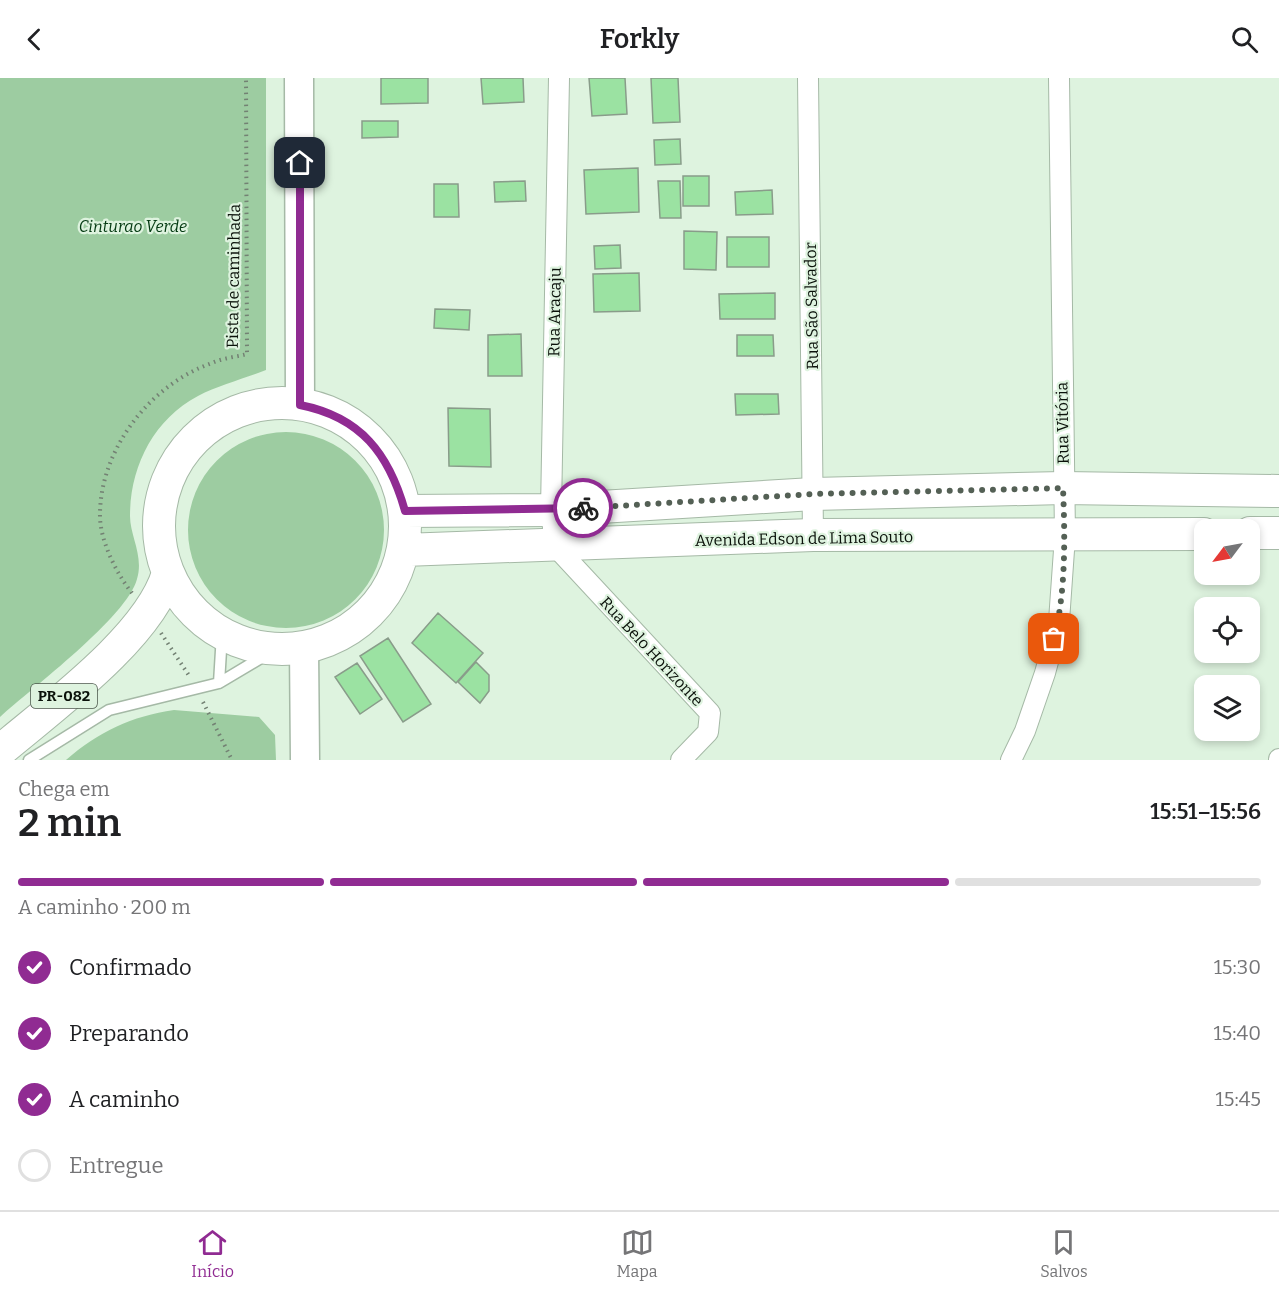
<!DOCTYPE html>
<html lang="pt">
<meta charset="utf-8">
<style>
:root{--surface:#fff;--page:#f6f6f6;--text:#202124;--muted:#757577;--line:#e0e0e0;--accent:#902b92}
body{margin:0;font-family:Bitter,serif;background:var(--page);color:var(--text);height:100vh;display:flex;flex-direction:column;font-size:22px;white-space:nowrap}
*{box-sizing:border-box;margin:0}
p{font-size:20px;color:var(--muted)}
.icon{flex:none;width:33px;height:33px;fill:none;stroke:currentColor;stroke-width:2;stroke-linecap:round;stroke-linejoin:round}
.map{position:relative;height:682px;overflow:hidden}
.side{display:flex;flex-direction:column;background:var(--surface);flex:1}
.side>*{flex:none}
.needle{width:39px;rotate:238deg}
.buttons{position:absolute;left:1194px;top:441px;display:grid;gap:12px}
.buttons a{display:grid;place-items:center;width:66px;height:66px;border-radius:12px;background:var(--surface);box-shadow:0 3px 9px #0003;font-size:30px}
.pin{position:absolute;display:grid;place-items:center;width:51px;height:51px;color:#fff;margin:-26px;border-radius:12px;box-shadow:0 3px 9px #0006}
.courier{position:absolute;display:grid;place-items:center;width:60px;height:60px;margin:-30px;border:4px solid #902b92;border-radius:50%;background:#fff;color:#222;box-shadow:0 2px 8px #0007}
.overview em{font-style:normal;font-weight:600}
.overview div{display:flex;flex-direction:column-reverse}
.overview{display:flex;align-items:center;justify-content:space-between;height:102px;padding:0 18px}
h1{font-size:39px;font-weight:600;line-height:45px}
.bar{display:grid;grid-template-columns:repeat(4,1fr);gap:9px 6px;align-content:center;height:72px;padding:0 18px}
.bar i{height:8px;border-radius:4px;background:var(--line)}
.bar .on{background:var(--accent)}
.bar p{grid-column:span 4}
ol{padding:0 18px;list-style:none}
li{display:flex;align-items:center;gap:18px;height:66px}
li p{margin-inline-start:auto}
li .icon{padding:6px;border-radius:50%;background:var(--accent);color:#fff;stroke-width:4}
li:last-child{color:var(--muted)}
li i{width:33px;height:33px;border:3px solid var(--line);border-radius:50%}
header{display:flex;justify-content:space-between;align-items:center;height:78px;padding:0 18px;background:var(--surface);font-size:27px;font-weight:600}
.menu{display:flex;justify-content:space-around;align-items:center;height:84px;border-top:2px solid var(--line);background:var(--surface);font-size:16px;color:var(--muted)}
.menu a{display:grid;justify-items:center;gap:3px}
.menu .on{color:var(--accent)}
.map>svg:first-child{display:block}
.green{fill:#9dcca1}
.building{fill:#9be2a2;stroke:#899c8a;stroke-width:1.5}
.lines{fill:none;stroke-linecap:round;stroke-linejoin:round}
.lane-casing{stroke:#a5b9a6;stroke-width:13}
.street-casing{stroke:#a5b9a6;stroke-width:22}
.secondary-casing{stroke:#a5b9a6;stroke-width:31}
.primary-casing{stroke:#a5b9a6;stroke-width:34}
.path{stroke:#738173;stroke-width:4;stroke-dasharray:1.5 4.5;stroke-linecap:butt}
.lane{stroke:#fff;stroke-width:10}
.street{stroke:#fff;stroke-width:20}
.secondary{stroke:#fff;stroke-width:28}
.primary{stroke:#fff;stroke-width:32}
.done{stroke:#546055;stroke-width:6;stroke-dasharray:0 10.8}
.route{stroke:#902b92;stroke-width:8}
.labels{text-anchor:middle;stroke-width:4.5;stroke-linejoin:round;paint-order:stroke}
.shield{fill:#def3df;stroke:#4a554a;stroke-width:1.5}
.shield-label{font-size:15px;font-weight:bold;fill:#0a110a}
.park-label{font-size:16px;font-style:italic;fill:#033911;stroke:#def3df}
.street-label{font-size:16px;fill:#0a110a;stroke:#def3df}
</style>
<header><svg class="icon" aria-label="back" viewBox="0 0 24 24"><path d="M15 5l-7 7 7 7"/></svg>Forkly<svg class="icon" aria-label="search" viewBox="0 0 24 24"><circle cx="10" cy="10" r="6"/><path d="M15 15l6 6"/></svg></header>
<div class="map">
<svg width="1279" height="682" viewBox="0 0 1279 682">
<rect width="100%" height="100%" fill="#def3df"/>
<!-- green -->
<path class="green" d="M 0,0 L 266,0 L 266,292 C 244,301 219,307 198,318 C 153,342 130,389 130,438 C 130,458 144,478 137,501 C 127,539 32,610 0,639 Z
M188 452a98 98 0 1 1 196 0a98 98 0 1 1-196 0Z
M 174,632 L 259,639 L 275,657 L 276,682 L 66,682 C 98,654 132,638 174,632 Z"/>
<!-- building -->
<path class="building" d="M 381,0 L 428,0 L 428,25 L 381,26 Z
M 481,0 L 523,0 L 524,24 L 483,26 Z
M 589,0 L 625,0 L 627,36 L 592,38 Z
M 651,0 L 678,0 L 680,44 L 653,45 Z
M 362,43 L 398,43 L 398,59 L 362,60 Z
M 680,61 L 681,86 L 655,87 L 654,62 Z
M 638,90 L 639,134 L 586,136 L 584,92 Z
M 683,98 L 709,98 L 709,128 L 683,128 Z
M 525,103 L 526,123 L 495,124 L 494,104 Z
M 658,103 L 680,103 L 681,140 L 660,140 Z
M 434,106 L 458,106 L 459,139 L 434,139 Z
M 772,112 L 773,136 L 736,137 L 735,114 Z
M 684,153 L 717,154 L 716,192 L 684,191 Z
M 727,159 L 769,159 L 769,189 L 727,189 Z
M 620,167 L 621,190 L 595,191 L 594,168 Z
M 639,195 L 640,233 L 594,234 L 593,196 Z
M 775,215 L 775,241 L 720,241 L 719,216 Z
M 435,231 L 470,232 L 469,252 L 434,250 Z
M 521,256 L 522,298 L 488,298 L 488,257 Z
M 737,257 L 773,257 L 774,278 L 737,278 Z
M 735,316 L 778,316 L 779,336 L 736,337 Z
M 448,330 L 490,331 L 491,389 L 449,388 Z
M 438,535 L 483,575 L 456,605 L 412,565 Z
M 388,560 L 431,626 L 403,644 L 360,578 Z
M 476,584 L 489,597 L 489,613 L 480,625 L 458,604 Z
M 357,585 L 382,621 L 360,636 L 335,599 Z"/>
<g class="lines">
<defs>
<path id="lane" d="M 219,605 L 222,556
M 29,682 L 109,632 L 219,605 L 276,571"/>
<path id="street" d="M 559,0 L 551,432 L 555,468 L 710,635 L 708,654 L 681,682
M 808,0 L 813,457
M 1011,682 L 1025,653 L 1045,595 L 1059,543 L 1065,458 L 1059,0
M 1279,682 L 1279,681"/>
<path id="secondary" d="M 299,0 L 300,327
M 304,570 L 305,682"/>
<path id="primary" d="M159 448a123 123 0 1 1 246 0a123 123 0 1 1-246 0Z
M 405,433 L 551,432 L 813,416 L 1063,410 L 1279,413
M 1250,455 L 1279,455
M 404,472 L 813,457 L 1204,456
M 0,673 C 51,630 150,558 168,495"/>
</defs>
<!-- lane casing -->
<use href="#lane" class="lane-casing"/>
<!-- street casing -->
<use href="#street" class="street-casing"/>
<!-- secondary casing -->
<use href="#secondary" class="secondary-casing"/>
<!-- primary casing -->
<use href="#primary" class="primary-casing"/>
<!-- path -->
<path class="path" d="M 132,515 C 116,495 99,461 100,435 C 101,370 151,306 212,285 C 223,280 236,279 247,276 L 246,0
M 161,555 L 190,599
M 203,624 L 232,682"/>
<!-- lane -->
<use href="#lane" class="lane"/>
<!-- street -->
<use href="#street" class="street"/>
<!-- secondary -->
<use href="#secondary" class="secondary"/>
<!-- primary -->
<use href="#primary" class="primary"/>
</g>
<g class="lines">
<!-- done -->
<path class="done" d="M 583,430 L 813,416 L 1063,410 C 1065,459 1066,513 1054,561"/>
<!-- route -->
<path class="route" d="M 300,85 L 300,327 C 361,339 389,376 405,433 L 583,430"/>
</g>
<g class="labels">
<!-- shield labels -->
<rect class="shield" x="31" y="606" width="66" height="24" rx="4.5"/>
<g class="shield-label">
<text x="64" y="623">PR-082</text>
</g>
<!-- park labels -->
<g class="park-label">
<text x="133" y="154">Cinturao Verde</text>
</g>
<!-- street labels -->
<g class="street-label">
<text transform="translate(233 198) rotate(-89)" y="6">Pista de caminhada</text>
<text transform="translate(811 228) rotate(-91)" y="6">Rua São Salvador</text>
<text transform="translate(554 234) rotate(-89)" y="6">Rua Aracaju</text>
<text transform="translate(1062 345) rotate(-91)" y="6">Rua Vitória</text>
<text transform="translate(804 460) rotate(-1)" y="6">Avenida Edson de Lima Souto</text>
<text transform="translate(652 573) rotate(47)" y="6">Rua Belo Horizonte</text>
</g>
</g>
</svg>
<div class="buttons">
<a><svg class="needle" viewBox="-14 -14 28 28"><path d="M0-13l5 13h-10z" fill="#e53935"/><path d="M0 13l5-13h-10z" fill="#757577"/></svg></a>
<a><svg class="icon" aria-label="locate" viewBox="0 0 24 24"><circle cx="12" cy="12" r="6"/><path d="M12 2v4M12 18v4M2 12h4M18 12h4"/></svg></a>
<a><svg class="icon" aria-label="layers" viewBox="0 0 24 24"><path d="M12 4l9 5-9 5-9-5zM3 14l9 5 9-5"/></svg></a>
</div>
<div class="pin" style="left:1054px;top:561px;background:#ea580c"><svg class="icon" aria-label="bag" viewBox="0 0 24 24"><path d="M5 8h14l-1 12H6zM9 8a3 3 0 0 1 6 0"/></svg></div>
<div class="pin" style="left:300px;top:85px;background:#1f2937"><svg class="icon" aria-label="home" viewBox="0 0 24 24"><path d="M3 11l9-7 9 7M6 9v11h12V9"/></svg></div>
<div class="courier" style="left:583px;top:430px"><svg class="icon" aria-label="bike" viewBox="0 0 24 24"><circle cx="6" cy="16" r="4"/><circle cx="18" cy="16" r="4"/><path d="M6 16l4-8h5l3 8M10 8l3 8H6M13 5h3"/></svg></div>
</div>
<section class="side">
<div class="overview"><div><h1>2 min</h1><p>Chega em</p></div><em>15:51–15:56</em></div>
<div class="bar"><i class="on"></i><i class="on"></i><i class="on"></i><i></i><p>A caminho · 200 m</p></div>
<ol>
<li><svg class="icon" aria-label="check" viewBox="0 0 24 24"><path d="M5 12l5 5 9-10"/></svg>Confirmado<p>15:30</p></li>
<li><svg class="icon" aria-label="check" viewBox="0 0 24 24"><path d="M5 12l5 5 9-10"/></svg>Preparando<p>15:40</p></li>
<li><svg class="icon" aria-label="check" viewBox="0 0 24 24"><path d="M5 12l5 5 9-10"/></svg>A caminho<p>15:45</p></li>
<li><i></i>Entregue</li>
</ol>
</section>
<nav class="menu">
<a class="on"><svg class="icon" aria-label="home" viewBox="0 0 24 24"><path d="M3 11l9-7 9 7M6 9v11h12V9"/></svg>Início</a>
<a><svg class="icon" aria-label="map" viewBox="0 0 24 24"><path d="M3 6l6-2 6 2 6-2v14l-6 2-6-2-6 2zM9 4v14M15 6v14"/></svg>Mapa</a>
<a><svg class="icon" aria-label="saved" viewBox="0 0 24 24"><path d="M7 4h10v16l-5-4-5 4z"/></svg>Salvos</a>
</nav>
